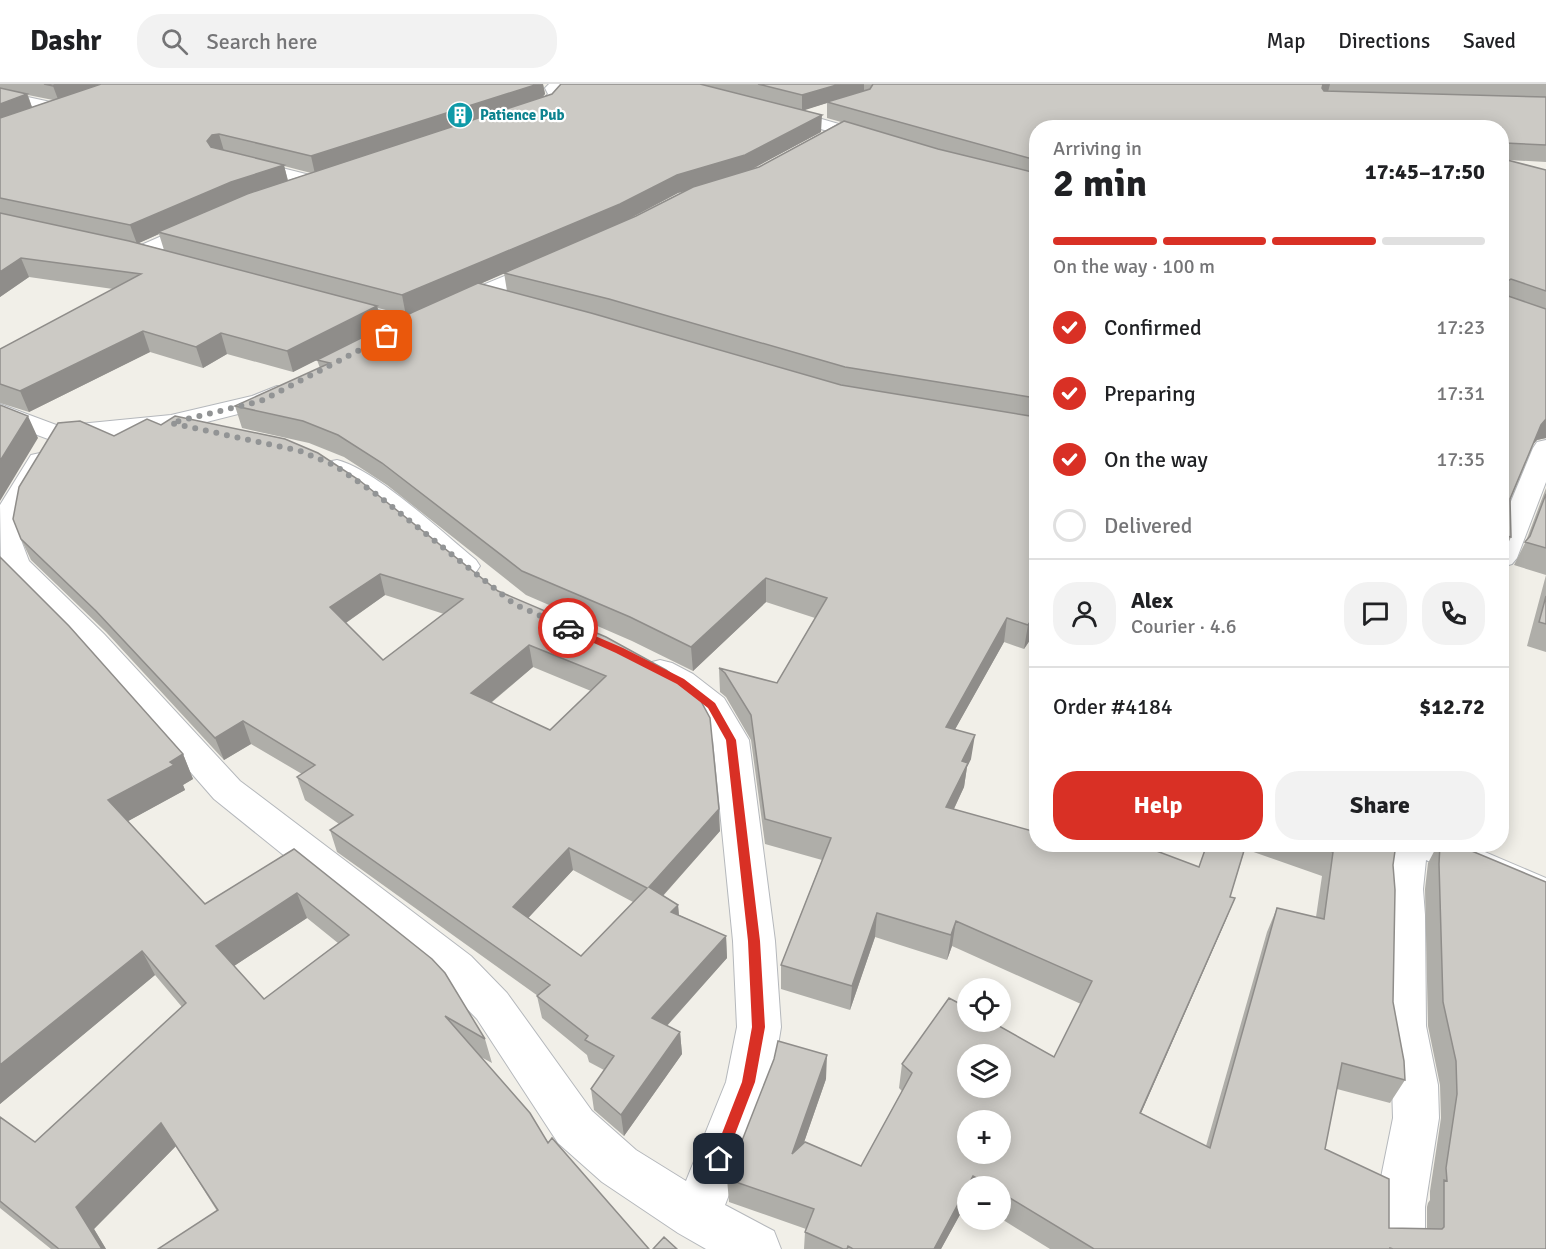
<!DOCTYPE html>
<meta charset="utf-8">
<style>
:root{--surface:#fff;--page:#f2f2f2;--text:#202124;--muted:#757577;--line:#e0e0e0;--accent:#d93025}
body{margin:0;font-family:Signika,sans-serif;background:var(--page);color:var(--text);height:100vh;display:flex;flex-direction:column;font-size:22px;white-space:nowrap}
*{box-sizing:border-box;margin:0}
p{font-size:20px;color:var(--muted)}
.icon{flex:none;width:33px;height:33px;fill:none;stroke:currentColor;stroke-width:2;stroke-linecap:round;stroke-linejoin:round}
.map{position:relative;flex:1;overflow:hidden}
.details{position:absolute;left:1029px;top:36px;width:480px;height:732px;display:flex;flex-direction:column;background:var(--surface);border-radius:24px;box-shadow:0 3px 15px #0003}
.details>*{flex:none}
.buttons{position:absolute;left:957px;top:894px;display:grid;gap:12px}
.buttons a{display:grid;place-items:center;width:54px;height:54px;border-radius:50%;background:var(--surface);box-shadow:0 3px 15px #0003;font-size:30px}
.pin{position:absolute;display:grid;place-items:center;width:51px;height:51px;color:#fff;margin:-26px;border-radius:12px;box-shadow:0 3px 9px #0006}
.courier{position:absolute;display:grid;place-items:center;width:60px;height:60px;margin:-30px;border:4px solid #d93025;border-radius:50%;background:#fff;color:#222;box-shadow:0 2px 8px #0007}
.overview em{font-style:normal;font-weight:800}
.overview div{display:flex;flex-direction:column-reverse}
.overview{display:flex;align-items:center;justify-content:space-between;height:102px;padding:0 24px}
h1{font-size:39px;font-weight:800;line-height:45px}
.bar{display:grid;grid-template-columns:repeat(4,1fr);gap:9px 6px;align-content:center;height:72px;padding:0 24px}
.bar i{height:8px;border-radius:4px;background:var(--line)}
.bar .active{background:var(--accent)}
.bar p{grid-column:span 4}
.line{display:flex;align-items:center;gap:15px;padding:0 24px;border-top:2px solid var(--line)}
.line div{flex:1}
.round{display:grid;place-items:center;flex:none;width:63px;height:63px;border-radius:24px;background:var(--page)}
ol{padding:0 24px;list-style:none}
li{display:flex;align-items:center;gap:18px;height:66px}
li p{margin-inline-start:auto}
li .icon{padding:6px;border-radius:50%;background:var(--accent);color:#fff;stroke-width:4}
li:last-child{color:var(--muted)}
li i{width:33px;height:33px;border:3px solid var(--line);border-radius:50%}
.cta{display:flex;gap:12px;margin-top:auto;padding:12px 24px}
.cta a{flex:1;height:69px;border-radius:24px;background:var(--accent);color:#fff;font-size:24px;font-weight:800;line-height:69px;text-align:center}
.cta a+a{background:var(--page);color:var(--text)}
header{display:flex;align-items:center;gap:36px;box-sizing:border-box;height:84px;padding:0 30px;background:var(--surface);border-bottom:2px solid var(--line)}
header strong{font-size:28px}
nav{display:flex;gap:33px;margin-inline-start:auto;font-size:21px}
.search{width:420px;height:54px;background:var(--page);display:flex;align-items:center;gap:15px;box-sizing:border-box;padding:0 21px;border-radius:24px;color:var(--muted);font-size:22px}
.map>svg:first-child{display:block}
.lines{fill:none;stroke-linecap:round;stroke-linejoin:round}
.minor-casing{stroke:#b5b8bc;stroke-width:2}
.minor{fill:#fff;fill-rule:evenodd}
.wall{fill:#afaea9;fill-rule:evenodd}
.shaded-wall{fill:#8f8d8a}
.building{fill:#cccac5;stroke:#8f8d8a;stroke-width:1.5;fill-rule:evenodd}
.route{fill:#d93025}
.done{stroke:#929495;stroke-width:6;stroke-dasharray:0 10.8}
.labels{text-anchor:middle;stroke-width:4.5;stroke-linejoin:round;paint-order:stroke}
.far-culture-label{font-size:15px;font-weight:bold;fill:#0d838f;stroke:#fff;text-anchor:start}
</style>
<header>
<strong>Dashr</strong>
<div class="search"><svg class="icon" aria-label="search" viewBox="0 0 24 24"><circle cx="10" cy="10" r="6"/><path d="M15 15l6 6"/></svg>Search here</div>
<nav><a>Map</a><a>Directions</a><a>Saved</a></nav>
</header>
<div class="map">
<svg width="1546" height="1165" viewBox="0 0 1546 1165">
<rect width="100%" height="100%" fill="#f1efe8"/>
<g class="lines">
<defs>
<path id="minor" d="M 549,0 L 568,0 L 561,6 L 564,11 C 554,24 532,38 514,33 L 512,30 L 514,27 L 541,18 L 548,10 L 545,4 Z
M 0,7 L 69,22 L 71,25 L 63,30 L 0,17 Z
M 777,22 L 880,52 L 882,56 L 880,60 L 874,61 L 771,30 L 769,27 Z
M 242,74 L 322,94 L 325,98 L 322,102 L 316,103 L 236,83 L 233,79 L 236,75 Z
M 203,134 L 210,136 L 213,140 L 210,144 L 146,173 L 132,173 L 129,169 L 132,165 Z
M 548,174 L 555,176 L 558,180 L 555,184 L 460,227 L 452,229 L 444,227 L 441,222 L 444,217 Z
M 336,215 L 416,236 L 419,241 L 416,246 L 408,248 L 328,227 L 325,222 L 328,217 Z
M 277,302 L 286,304 L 289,309 L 286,314 L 270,322 L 171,347 L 56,358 L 0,337 L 0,320 L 59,342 L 171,331 L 252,312 Z
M 1546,356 L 1546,398 L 1517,474 L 1512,480 L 1502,483 L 1502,439 L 1533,364 L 1537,358 Z
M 40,369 L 49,371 L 53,377 L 27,423 L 21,456 L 29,477 L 104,550 L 240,697 L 471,872 L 507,909 L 592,1027 L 636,1066 L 686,1097 L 726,998 L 737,943 L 733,857 L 713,656 C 701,632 692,622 670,606 C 660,600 650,598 643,587 L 648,579 L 660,576 L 672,579 L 693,590 L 724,614 L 749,656 L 775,857 L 781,943 L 772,998 L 725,1121 L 774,1147 L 781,1165 L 706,1165 L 678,1149 L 602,1098 L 558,1059 L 477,935 L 441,898 L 214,715 L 82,564 L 1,481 L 0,421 L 31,371 Z
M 337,376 C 375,385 443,449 476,476 L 480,482 L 476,488 L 465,491 L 454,488 L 366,415 L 327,390 L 324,384 L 327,378 Z
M 1389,760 L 1466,760 L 1546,794 L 1546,827 L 1426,776 L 1423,805 L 1425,831 L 1426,942 L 1438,1001 L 1439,1034 L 1425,1123 L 1425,1165 L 1375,1165 L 1375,1123 L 1393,1034 L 1392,1001 L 1382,942 L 1385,831 L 1383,805 Z"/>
</defs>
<!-- minor casing -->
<use href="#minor" class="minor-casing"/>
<!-- minor -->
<use href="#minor" class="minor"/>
</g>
<!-- wall -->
<path class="wall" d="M 0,0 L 543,0 L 545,10 L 542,13 L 552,10 L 561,0 L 1546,0 L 1546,78 L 1507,76 L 1546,86 L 1546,354 L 1537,356 L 1533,360 L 1510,415 L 1511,453 L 1502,473 L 1502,44 L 1036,44 L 1036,547 L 1024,565 L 1004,558 L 955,645 L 971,675 L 967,683 L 964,703 L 954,725 L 1036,760 L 1199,783 L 1207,760 L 1396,760 L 1393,781 L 1393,918 L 1405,996 L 1390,1019 L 1337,1005 L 1325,1065 L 1389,1144 L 1427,1145 L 1427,1123 L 1428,1119 L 1430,1116 L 1430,1107 L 1441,1034 L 1440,1001 L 1428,942 L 1425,805 L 1428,779 L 1438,760 L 1455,760 L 1546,1165 L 1050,1165 L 1000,1134 L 1000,1102 L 968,1102 L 968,1116 L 941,1165 L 804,1165 L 805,1148 L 806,1145 L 729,1118 L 727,1095 L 826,995 L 804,1058 L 861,1082 L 902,1007 L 899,1004 L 902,980 L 1054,973 L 1081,920 L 952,862 L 947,876 L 875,853 L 850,926 L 781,905 L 781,881 L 822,776 L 765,760 L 751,656 L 726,613 L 720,608 L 719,584 L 777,599 L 815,534 L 766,518 L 693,587 L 632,557 L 526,511 L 387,401 L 344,373 L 309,359 L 242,344 L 235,322 L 320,284 L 317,276 L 293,288 L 227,270 L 203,284 L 150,268 L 29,328 L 0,319 L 0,265 L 113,205 L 29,193 L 0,213 ZM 28,11 L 53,16 L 32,23 ZM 827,19 L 827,34 L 841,38 L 759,83 L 751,85 L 821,48 L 803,26 ZM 284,82 L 311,89 L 288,96 ZM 686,107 L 636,132 L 625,137 L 678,109 ZM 159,150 L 164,166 L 138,159 L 143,157 ZM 504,189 L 507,207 L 480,200 ZM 378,224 L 405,231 L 319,275 L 382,243 ZM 1245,765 L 1322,792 L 1316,833 L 1277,824 L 1267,848 L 1206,1062 L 1141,1029 L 1225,838 L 1235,814 L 1230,813 Z
M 114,352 L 498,507 L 606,553 L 720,747 L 663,812 L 678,821 L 679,831 L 726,852 L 727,874 L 667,942 L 680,948 L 682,970 L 624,1052 L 594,1026 L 591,1005 L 604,986 L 589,978 L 587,971 L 542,934 L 537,912 L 538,912 L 337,768 L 330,746 L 339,740 L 305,716 L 297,693 L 302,690 L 251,660 L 224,676 L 106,548 L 31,476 L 21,455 ZM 385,511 L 444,530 L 383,576 L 346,539 ZM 533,583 L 591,607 L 550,646 L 491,619 ZM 573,786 L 633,818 L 581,872 L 528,834 Z
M 1546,404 L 1546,568 L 1527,562 L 1546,491 L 1514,481 L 1526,457 Z
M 0,473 L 183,670 L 193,695 L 183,701 L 185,706 L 128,737 L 205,820 L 294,765 L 485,955 L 492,979 L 481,973 L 548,1059 L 649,1165 L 217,1127 L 176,1062 L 94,1145 L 106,1165 L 51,1165 L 0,1124 L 0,1033 L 35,1058 L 182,923 L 155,891 L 0,1020 ZM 307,834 L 338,859 L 264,915 L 234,882 Z"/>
<!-- shaded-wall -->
<path class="shaded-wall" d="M 58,0 L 109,0 L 59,18 L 53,2 Z
M 538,0 L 543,0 L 545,10 L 540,16 L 315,90 L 311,72 Z
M 840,0 L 864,0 L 864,9 L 827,18 L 827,19 L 802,27 L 802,11 Z
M 1323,0 L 1330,0 L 1327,12 L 1317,20 Z
M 27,10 L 33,26 L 0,38 L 0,20 Z
M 822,31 L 821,48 L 745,89 L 678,109 L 621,139 L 406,232 L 402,211 L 677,91 Z
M 219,50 L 224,67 L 212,74 L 207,57 L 212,51 Z
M 284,81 L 288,98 L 158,148 L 159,150 L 137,160 L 130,141 L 231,98 Z
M 21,174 L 29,193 L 0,213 L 0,188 Z
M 377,222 L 382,243 L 293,288 L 287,267 Z
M 143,247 L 150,268 L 29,328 L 20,307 Z
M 221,249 L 227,270 L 203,284 L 196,263 Z
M 28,332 L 38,354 L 0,417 L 0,377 Z
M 1546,335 L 1546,354 L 1537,356 L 1531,363 L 1541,341 Z
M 380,490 L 385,511 L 337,545 L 330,523 Z
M 766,494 L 766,518 L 693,587 L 691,563 Z
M 1036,529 L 1036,547 L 1024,565 L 1028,541 Z
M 1007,534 L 1004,558 L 943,667 L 946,643 Z
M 529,561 L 533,583 L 476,631 L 471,609 Z
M 243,637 L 251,660 L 224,676 L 215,654 Z
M 975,651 L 971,675 L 967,683 L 964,703 L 943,748 L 946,723 L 962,677 Z
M 183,670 L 193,695 L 183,701 L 185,706 L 121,741 L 108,716 Z
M 719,725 L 720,747 L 651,825 L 649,803 Z
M 569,764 L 573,786 L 518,845 L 513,823 Z
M 297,809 L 307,834 L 228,886 L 216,862 Z
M 1235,814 L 1225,838 L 1131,1052 L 1140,1029 Z
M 678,821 L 680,844 L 671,828 Z
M 877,829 L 875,853 L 850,926 L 852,902 Z
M 956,837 L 952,862 L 947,876 L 951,851 Z
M 726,852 L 727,874 L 654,956 L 652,934 Z
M 142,867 L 155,891 L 0,1020 L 0,981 Z
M 680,948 L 682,970 L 624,1052 L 621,1031 Z
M 827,971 L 826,995 L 792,1093 L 792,1070 Z
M 161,1039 L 176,1062 L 94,1145 L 106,1165 L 102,1165 L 76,1123 Z
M 973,1092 L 971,1102 L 968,1102 L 968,1116 L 941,1165 L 934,1165 Z"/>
<!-- building -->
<path class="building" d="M 44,0 L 58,0 L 53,2 Z
M 101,0 L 538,0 L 311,72 L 219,50 L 212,51 L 207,57 L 211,63 L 284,81 L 231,98 L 130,141 L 0,114 L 0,34 Z
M 561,0 L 700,0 L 822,31 L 745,71 L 677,91 L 620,120 L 402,211 L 158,148 L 247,110 L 552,10 Z
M 758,0 L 840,0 L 802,11 Z
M 873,0 L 1323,0 L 1322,4 L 1324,7 L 1546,13 L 1546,61 L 1505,59 L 1503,75 L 1546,86 L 1546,207 L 1511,195 L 1508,197 L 1508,212 L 1546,225 L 1546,335 L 1541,341 L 1510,415 L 1511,453 L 1502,451 L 1502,44 L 1036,44 L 1036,76 L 827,18 L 870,5 Z
M 0,4 L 27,10 L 0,20 Z
M 844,37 L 938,65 L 1036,89 L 1036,314 L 845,283 L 609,215 L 504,189 L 636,132 L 693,103 L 759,83 Z
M 0,129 L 129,157 L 377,222 L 287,267 L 221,249 L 196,263 L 143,247 L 20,307 L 0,300 L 0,265 L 141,190 L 21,174 L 0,188 Z
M 478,199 L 591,229 L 841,301 L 1036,333 L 1036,529 L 1028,541 L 1007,534 L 946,643 L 975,651 L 962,677 L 968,679 L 946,723 L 1036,748 L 1036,760 L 1138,760 L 1199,783 L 1207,760 L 1246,760 L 1230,813 L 1235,814 L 1140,1029 L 1210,1064 L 1277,824 L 1324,835 L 1333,768 L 1312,760 L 1396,760 L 1393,781 L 1395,806 L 1393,918 L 1404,977 L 1405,996 L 1342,979 L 1325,1065 L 1389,1095 L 1389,1144 L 1442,1145 L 1444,1143 L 1444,1096 L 1447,1097 L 1446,1084 L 1457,1010 L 1456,977 L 1443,918 L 1439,780 L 1440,760 L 1455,760 L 1546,798 L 1546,1165 L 1393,1165 L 1390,1164 L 1390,1165 L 1094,1165 L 1000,1108 L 1000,1102 L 991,1102 L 973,1092 L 934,1165 L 853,1165 L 848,1162 L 847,1165 L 843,1165 L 805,1148 L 814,1125 L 727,1095 L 774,975 L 778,957 L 827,971 L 792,1070 L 805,1058 L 861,1082 L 912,989 L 902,980 L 949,914 L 968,924 L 968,938 L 992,938 L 1054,973 L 1092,897 L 956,837 L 951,851 L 877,829 L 852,902 L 781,881 L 831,754 L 765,735 L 751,631 L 725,589 L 719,584 L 777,599 L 827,514 L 766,494 L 691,563 L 630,533 L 522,487 L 382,379 L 338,351 L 303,337 L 235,322 L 330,279 L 317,276 L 413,228 ZM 968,970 L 1000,970 L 1000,1004 L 968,1004 ZM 968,1036 L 1000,1036 L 1000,1070 L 968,1070 Z
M 0,321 L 28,332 L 0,377 Z
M 175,332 L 285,355 L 318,369 L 359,396 L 498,507 L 606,553 L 666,586 L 696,608 L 710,634 L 719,725 L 649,803 L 678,821 L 671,828 L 726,852 L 652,934 L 680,948 L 621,1031 L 591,1005 L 614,972 L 585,956 L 588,952 L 537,912 L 550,901 L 330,746 L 353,731 L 297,693 L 315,681 L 243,637 L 215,654 L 96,527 L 21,455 L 13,435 L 19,403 L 58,339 L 80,337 L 114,352 L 147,335 L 161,341 ZM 380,490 L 463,515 L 383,576 L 330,523 ZM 529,561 L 606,592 L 550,646 L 471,609 ZM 569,764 L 647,804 L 581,872 L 513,823 Z
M 1546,410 L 1546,464 L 1525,458 L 1530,452 Z
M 0,473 L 69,542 L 183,670 L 170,678 L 174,681 L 108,716 L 205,820 L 294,765 L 432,875 L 445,889 L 485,955 L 445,932 L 530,1029 L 548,1059 L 552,1054 L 649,1165 L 158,1165 L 218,1126 L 161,1039 L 76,1123 L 102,1165 L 59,1165 L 0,1117 L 0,1033 L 35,1058 L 186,919 L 142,867 L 0,981 ZM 297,809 L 349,851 L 264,915 L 216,862 Z
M 1546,512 L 1546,540 L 1539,538 Z
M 664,1153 L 677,1165 L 653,1165 Z"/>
<!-- route -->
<path class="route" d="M 565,542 L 572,542 L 623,564 L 684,595 L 715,619 L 736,656 L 760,857 L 765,943 L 755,998 L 724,1079 L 719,1081 L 714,1079 L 712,1075 L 742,998 L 752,943 L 748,857 L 726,656 L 708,624 L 677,600 L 616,569 L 565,546 Z"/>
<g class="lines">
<!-- done -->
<path class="done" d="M 387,252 L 261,317 L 171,339 L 300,367 L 334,381 L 376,410 L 514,520 L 568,544"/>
</g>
<!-- icons -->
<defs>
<symbol id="building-disc" viewBox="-11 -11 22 22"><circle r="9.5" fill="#0f9aa8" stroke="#fff"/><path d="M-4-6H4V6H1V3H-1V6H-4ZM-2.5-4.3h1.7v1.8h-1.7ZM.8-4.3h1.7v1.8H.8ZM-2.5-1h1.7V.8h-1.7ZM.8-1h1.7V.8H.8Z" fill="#fff"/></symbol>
</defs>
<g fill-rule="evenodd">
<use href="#building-disc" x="445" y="16" width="30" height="30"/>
</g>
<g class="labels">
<!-- far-culture labels -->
<g class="far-culture-label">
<text x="480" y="36">Patience Pub</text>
</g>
</g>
</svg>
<div class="buttons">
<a><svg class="icon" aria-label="locate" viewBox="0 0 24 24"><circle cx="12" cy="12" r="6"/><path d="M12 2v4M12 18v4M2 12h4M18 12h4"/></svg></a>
<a><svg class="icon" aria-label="layers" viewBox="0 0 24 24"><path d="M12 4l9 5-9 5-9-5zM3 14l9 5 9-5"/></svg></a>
<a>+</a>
<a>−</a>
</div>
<div class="pin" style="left:387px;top:252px;background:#ea580c"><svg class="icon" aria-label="bag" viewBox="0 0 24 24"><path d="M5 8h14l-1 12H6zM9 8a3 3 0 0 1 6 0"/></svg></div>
<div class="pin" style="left:719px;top:1075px;background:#1f2937"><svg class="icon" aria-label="home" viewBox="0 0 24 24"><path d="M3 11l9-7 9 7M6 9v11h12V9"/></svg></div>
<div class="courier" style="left:568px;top:544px"><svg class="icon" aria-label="car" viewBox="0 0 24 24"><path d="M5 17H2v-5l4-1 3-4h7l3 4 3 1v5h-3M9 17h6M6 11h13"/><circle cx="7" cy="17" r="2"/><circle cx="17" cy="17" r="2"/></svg></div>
<section class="details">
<div class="overview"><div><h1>2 min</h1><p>Arriving in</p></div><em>17:45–17:50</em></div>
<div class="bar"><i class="active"></i><i class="active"></i><i class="active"></i><i></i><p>On the way · 100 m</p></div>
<ol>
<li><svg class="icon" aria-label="check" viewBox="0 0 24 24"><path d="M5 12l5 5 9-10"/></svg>Confirmed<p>17:23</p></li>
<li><svg class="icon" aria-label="check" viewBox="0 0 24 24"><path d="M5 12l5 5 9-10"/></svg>Preparing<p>17:31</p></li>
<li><svg class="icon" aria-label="check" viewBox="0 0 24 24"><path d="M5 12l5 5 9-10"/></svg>On the way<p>17:35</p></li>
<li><i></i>Delivered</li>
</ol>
<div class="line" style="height:108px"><a class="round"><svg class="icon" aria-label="person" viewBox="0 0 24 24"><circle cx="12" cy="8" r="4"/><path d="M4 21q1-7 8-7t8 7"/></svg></a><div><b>Alex</b><p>Courier · 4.6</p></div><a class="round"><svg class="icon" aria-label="chat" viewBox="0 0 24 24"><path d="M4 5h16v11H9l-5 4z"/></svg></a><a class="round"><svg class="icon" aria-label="phone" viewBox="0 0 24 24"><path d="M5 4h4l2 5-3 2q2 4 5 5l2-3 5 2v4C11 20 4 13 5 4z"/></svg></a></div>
<div class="line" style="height:78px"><div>Order #4184</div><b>$12.72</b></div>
<div class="cta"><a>Help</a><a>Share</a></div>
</section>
</div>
